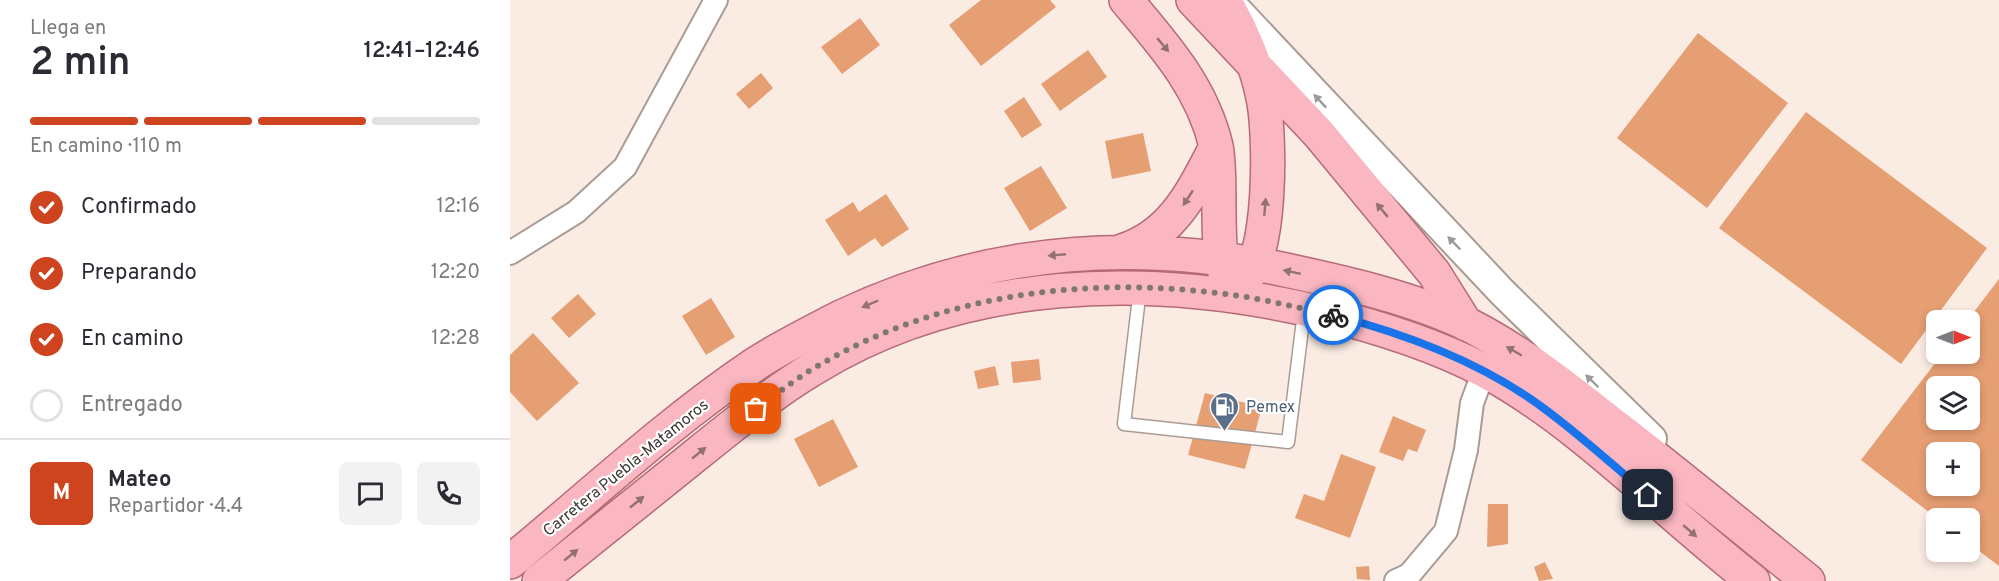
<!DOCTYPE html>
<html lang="es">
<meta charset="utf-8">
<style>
:root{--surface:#fff;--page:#f2f2f3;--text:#2b2b33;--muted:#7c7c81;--line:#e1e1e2;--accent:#cd441e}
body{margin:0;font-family:Overpass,sans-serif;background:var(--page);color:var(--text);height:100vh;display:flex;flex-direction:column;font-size:22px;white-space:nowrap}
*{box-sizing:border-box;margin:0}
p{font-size:20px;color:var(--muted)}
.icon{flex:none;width:33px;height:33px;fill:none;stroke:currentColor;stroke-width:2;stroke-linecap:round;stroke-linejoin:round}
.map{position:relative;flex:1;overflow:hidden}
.panel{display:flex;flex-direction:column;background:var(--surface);width:510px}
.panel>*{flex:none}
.needle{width:39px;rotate:90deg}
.tools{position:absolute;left:1416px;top:310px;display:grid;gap:12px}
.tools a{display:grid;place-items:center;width:54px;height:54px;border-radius:9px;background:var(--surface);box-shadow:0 3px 9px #0003;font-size:30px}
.pin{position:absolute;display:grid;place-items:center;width:51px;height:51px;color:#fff;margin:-26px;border-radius:12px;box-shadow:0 3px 9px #0006}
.courier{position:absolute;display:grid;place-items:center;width:60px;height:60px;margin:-30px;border:4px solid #1a73e8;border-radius:50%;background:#fff;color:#222;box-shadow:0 2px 8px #0007}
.overview em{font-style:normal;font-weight:600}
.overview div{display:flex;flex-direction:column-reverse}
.overview{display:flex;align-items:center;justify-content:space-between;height:102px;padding:0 30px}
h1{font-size:39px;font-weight:600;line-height:45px}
.bar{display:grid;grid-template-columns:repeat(4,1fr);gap:9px 6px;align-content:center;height:72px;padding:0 30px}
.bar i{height:8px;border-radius:4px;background:var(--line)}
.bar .active{background:var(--accent)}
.bar p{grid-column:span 4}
.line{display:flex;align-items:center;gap:15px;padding:0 30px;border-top:2px solid var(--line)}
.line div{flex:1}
.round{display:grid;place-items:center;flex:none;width:63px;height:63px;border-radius:9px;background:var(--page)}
ol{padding:0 30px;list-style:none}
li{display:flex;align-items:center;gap:18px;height:66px}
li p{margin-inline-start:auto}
li .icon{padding:6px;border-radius:50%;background:var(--accent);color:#fff;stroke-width:4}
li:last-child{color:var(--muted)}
li i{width:33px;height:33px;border:3px solid var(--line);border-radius:50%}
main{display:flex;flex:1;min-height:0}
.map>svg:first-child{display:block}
.building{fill:#e69e73;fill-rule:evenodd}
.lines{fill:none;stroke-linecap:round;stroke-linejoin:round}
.service-casing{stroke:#a99c94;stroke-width:15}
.minor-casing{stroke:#a99c94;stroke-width:26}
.tertiary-casing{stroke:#a99c94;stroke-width:32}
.primary-casing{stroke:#b66b74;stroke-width:36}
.service{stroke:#fff;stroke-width:12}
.minor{stroke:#fff;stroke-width:22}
.tertiary{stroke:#fff;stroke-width:28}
.primary{stroke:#fab7c1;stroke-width:33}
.oneway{fill:#927173}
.oneway2{fill:#9e9c9a}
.done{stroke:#7f7771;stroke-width:6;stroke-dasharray:0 10.8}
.route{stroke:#1a73e8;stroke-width:8}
.labels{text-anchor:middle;stroke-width:4.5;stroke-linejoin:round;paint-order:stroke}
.service-label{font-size:16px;fill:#4e5e75;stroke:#fff;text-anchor:start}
.street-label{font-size:16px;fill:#3d3834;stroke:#fff}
</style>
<main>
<section class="panel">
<div class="overview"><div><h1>2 min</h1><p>Llega en</p></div><em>12:41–12:46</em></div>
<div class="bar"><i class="active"></i><i class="active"></i><i class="active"></i><i></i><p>En camino · 110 m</p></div>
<ol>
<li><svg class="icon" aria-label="check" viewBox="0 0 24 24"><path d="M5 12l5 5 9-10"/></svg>Confirmado<p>12:16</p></li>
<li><svg class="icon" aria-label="check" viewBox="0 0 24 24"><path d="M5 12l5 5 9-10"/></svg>Preparando<p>12:20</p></li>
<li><svg class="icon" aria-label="check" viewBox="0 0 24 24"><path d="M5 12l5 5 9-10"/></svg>En camino<p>12:28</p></li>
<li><i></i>Entregado</li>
</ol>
<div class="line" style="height:108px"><b class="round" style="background:var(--accent);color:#fff">M</b><div><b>Mateo</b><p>Repartidor · 4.4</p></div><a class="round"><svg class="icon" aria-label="chat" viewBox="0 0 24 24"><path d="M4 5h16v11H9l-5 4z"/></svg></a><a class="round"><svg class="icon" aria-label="phone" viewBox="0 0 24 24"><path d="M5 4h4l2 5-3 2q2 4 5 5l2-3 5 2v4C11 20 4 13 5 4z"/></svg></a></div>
</section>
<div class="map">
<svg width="1489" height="581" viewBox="0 0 1489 581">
<rect width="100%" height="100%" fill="#faece3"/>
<!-- building -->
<path class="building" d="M 471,0 L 540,0 L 546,7 L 471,66 L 439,25 Z
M 350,18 L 370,45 L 332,74 L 311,47 Z
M 1188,33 L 1278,103 L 1197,208 L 1107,138 Z
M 578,50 L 597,77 L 550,111 L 531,84 Z
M 251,73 L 263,88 L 239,109 L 226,94 Z
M 514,97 L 532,125 L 512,138 L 494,111 Z
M 1296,112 L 1477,248 L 1391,364 L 1209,228 Z
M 633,133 L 641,171 L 602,179 L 595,141 Z
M 531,166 L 557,208 L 520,231 L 494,188 Z
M 376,194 L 399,229 L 372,247 L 365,238 L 338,256 L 315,220 L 343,202 L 349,212 Z
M 1489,279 L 1489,566 L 1460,544 L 1460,519 L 1428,519 L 1351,460 L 1432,354 L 1460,354 L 1460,321 L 1457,321 ZM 1426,387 L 1460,387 L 1460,420 L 1426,420 ZM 1426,453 L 1460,453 L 1460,486 L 1426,486 Z
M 68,294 L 86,314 L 59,338 L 41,318 Z
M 201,298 L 225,337 L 196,355 L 172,316 Z
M 23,333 L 69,383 L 27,421 L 0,392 L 0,355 Z
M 529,359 L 531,380 L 503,383 L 501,362 Z
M 485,366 L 489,385 L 468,389 L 464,371 Z
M 695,393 L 752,407 L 735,469 L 678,455 Z
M 883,416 L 916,430 L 907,452 L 898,449 L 893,461 L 869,452 Z
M 323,419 L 348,467 L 309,487 L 284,439 Z
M 831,454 L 866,467 L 840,538 L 785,518 L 794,494 L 814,501 Z
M 978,504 L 998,504 L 998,544 L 977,547 Z
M 1035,562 L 1043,579 L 1029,581 L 1024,567 Z
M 859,566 L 860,580 L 847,579 L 846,567 Z"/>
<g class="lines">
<defs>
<path id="service" d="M 630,289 L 614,424 L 778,442 L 794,312"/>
<path id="minor" d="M 0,253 L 66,212 L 115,167 L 206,0
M 886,581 L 899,575 L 936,531 L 956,450 L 962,403 L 974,371"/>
<path id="tertiary" d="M 726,9 L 992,292 L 1142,439"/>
<path id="primary" d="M 616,0 C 654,45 692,87 706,146 C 713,175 703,261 718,277
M 683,0 L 809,134 L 924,273 L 956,324
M 714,0 C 732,30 748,68 754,103 C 760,138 762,258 733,281
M 612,251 C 663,235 683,191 706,147
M 0,562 C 80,496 158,423 244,365 C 271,347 300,333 329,318 C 469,251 614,237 766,268 C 828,281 901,297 959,325 C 1012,352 1059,390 1106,427 C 1171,477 1234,529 1298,581
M 29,581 C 78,542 127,502 176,463 C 217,430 259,395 304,368 C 454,276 639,273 804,311 C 862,325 922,343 975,371 C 1070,422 1156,514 1243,581"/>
</defs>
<!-- service casing -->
<use href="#service" class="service-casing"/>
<!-- minor casing -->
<use href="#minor" class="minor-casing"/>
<!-- tertiary casing -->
<use href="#tertiary" class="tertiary-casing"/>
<!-- primary casing -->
<use href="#primary" class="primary-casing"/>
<!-- service -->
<use href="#service" class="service"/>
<!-- minor -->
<use href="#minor" class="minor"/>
<!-- tertiary -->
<use href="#tertiary" class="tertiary"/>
<!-- primary -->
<use href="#primary" class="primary"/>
</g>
<!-- one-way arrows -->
<defs><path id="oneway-solid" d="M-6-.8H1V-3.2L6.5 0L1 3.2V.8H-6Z" transform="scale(1.5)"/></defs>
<g class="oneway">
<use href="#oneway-solid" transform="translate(653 45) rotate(50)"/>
<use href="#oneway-solid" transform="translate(678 198) rotate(123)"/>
<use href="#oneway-solid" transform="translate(755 207) rotate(-85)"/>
<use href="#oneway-solid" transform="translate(872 210) rotate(-130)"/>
<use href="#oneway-solid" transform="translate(547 255) rotate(175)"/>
<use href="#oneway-solid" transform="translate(782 272) rotate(-168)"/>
<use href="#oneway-solid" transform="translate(360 304) rotate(157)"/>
<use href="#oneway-solid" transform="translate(1004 351) rotate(-150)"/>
<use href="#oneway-solid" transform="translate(189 453) rotate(-39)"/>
<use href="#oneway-solid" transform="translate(127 502) rotate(-39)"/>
<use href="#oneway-solid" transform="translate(1180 531) rotate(41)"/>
<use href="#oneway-solid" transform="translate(61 555) rotate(-39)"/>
</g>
<g class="oneway2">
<use href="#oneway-solid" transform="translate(810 101) rotate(-133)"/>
<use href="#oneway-solid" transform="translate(944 243) rotate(-134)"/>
<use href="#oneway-solid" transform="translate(1082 381) rotate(-136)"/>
</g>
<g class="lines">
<!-- done -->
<path class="done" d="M 246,409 C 266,395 285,379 306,367 C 425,296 571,276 707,293 C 746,297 784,307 823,315"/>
<!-- route -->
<path class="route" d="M 823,315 C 896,334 971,362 1032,407 C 1069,434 1103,465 1138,495"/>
</g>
<!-- icons -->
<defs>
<symbol id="fuel-pin" viewBox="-11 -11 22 30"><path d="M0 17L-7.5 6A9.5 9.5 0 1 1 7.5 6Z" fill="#5c6f8a" stroke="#fff"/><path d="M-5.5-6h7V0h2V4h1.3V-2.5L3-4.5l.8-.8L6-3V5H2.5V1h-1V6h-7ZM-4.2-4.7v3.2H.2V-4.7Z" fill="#fff"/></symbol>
</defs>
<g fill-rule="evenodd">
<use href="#fuel-pin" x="698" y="390" width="33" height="45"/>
</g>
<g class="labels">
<!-- service labels -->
<g class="service-label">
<text x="736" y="412">Pemex</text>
</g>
<!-- street labels -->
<g class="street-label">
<text transform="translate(115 467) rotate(-39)" y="6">Carretera Puebla-Matamoros</text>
</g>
</g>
</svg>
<div class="tools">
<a><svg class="needle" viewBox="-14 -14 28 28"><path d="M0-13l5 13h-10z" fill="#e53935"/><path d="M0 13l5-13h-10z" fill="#7c7c81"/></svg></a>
<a><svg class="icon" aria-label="layers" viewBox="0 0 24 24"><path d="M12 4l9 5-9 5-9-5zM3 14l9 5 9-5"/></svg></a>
<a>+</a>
<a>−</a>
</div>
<div class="pin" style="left:246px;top:409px;background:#ea580c"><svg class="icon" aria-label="bag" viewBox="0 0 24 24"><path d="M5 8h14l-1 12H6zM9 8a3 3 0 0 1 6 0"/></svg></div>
<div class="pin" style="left:1138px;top:495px;background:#1f2937"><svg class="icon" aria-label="home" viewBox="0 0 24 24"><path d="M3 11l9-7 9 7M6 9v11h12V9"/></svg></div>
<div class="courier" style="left:823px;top:315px"><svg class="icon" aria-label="bike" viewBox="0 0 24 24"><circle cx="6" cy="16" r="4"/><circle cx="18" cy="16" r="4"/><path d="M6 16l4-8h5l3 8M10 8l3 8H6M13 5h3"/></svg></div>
</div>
</main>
